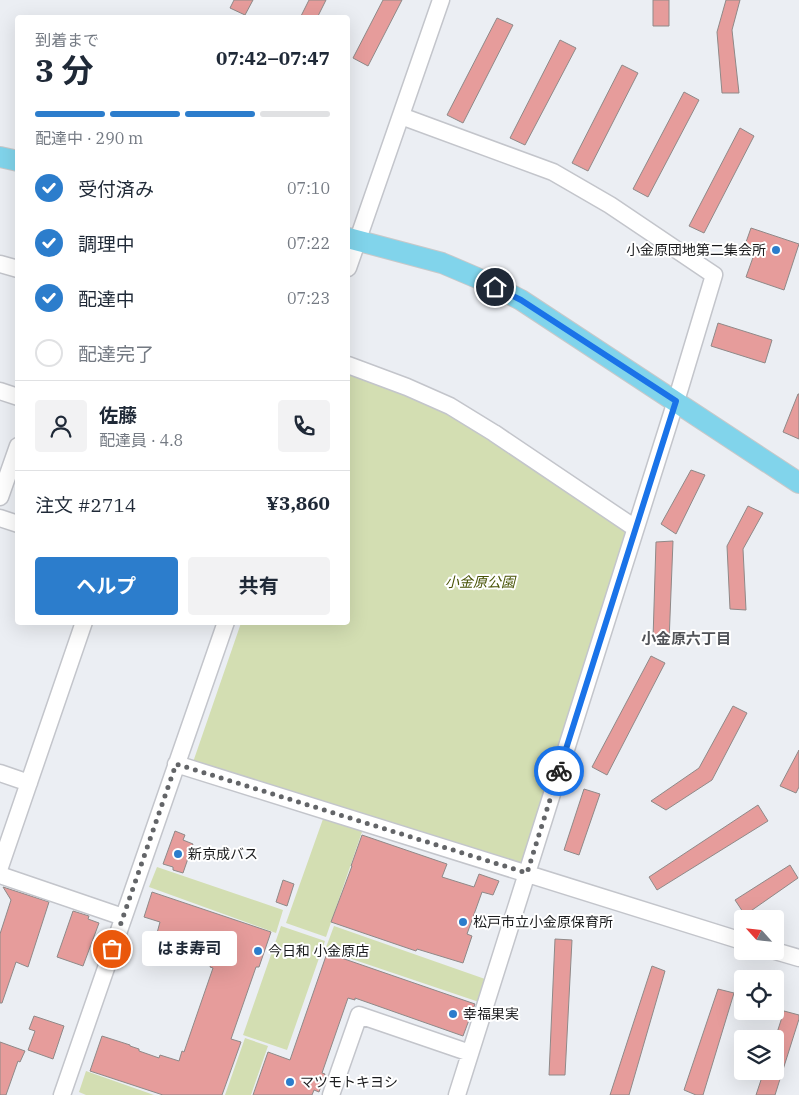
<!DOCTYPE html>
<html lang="ja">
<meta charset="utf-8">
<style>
:root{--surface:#fff;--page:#f2f2f3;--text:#1f2937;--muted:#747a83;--line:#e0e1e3;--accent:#2c7dcc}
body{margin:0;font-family:"IBM Plex Serif","Noto Sans JP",serif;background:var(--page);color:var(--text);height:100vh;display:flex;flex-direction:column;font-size:19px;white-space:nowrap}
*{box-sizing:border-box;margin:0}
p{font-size:16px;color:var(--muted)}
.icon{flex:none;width:28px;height:28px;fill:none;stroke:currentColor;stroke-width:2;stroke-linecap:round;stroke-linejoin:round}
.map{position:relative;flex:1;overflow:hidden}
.panel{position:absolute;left:15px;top:15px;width:335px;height:610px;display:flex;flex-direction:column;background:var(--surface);border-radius:5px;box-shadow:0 5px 20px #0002}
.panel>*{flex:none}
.needle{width:32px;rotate:297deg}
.fabs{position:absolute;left:734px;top:910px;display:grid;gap:10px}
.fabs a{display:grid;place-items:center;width:50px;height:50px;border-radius:5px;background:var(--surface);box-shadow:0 5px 20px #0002;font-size:25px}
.pin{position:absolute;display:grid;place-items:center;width:42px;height:42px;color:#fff;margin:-21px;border:2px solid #fff;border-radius:50%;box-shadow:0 1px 5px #0007}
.courier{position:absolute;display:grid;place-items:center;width:50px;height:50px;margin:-25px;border:4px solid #1a73e8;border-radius:50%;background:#fff;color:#222;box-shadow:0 1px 6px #0007}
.bubble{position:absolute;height:35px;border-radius:5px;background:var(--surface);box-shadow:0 5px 20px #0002;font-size:16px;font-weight:700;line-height:35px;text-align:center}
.overview em{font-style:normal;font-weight:700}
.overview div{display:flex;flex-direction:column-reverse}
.overview{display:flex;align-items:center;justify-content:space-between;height:85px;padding:0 20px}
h1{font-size:32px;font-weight:700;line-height:38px}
.bar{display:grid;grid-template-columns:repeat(4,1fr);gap:8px 5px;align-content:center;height:60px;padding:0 20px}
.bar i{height:6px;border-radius:4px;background:var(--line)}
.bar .selected{background:var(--accent)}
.bar p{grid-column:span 4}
.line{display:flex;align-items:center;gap:12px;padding:0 20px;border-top:1px solid var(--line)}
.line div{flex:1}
.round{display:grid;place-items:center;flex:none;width:52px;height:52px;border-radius:5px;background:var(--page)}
ol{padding:0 20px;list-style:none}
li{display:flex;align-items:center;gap:15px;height:55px}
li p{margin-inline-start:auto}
li .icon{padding:5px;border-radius:50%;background:var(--accent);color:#fff;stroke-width:4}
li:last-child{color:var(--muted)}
li i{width:28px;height:28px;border:2px solid var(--line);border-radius:50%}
.cta{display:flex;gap:10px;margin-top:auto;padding:10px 20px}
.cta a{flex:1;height:58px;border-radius:5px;background:var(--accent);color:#fff;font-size:20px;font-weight:700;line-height:58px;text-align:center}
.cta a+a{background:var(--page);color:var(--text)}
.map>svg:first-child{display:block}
.green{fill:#d3deb2}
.building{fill:#e69c9b;stroke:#8f8988}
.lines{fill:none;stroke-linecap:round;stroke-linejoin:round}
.minor-casing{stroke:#c3c5cb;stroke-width:19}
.major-casing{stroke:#c8c8c9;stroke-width:22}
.minor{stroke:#fff;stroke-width:16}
.major{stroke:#81d4eb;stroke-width:20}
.done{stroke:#636568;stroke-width:5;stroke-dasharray:0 9}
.route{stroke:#1a73e8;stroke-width:6}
.poi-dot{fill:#2c7dcc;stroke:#fff;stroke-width:2}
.labels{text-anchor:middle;stroke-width:4;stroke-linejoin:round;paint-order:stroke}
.poi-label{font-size:14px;fill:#1a1b1d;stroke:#fff;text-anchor:start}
.park-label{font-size:14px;font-style:italic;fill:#495407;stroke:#fff}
.neighbourhood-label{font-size:15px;font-weight:bold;fill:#515358;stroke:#fff}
</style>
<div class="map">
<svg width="799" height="1095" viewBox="0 0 799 1095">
<rect width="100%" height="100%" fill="#ebeef3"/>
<!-- green -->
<path class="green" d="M 348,365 L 397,383 L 635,528 L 527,873 L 191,768 L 241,623 L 348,622 Z
M 323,819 L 363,829 L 326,937 L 286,923 Z
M 157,867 L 283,910 L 276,933 L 149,887 Z
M 281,926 L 325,941 L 287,1050 L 243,1035 Z
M 334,926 L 485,979 L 479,1002 L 325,950 Z
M 245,1038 L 268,1046 L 251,1095 L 225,1095 Z
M 86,1071 L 154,1095 L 86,1095 L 79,1092 Z"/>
<!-- building -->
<path class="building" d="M 234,0 L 253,0 L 245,15 L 230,8 Z
M 309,0 L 326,0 L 317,18 L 300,18 Z
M 383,0 L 402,0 L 368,66 L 353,58 Z
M 653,0 L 669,0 L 669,26 L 653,26 Z
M 726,0 L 740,0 L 732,30 L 739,93 L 722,93 L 717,32 Z
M 497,18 L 513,25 L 463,123 L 447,115 Z
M 560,40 L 576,48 L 525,145 L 510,138 Z
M 622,65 L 638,73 L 588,171 L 572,163 Z
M 684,92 L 699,100 L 648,197 L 633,189 Z
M 740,128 L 754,136 L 704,233 L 689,226 Z
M 751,228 L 799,244 L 784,290 L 746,277 L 756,249 L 745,245 Z
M 718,323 L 772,340 L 765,363 L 711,346 Z
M 798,394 L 799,394 L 799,439 L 783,432 Z
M 691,470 L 705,475 L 676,534 L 661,524 Z
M 748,506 L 763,513 L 743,549 L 746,610 L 730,609 L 727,546 Z
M 673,541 L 669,642 L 653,639 L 656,542 Z
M 651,656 L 665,663 L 607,775 L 592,767 Z
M 733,706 L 747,713 L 712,780 L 666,810 L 651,801 L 699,768 Z
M 799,750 L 799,787 L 796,793 L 780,786 Z
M 584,789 L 600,794 L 579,855 L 564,850 Z
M 758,805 L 768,821 L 657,890 L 649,877 Z
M 175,831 L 185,835 L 183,840 L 193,844 L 183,873 L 173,870 L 173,867 L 163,864 Z
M 362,835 L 447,864 L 442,877 L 474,887 L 479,874 L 499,881 L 493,895 L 482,892 L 467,934 L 472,936 L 463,963 L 417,949 L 416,951 L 331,922 L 352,866 L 351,866 Z
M 790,865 L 798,878 L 745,915 L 735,900 Z
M 283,880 L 294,884 L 287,906 L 276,902 Z
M 3,887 L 49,902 L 28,967 L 16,962 L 2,1003 L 0,1003 L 0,934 L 11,900 Z
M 152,892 L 271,932 L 259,967 L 256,967 L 231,1039 L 241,1042 L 222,1095 L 163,1095 L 90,1071 L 102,1036 L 130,1045 L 130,1046 L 139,1049 L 139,1051 L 159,1058 L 160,1055 L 179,1061 L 182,1051 L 184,1052 L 213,968 L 210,967 L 214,954 L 157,933 L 160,922 L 144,917 Z
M 73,911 L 89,916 L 88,919 L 99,923 L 83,966 L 57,957 Z
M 555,939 L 572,940 L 565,1075 L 549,1075 Z
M 327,953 L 475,1004 L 463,1036 L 355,998 L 355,1000 L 348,998 L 322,1073 L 325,1074 L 319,1092 L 314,1090 L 312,1095 L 253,1095 L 268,1052 L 290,1060 Z
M 652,966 L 665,971 L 629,1095 L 610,1095 Z
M 718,989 L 734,993 L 703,1095 L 696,1095 L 684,1090 Z
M 784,1011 L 799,1015 L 799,1019 L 775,1095 L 756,1095 L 764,1071 L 775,1071 L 775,1039 Z
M 34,1016 L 64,1026 L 53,1059 L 28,1050 L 35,1031 L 29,1029 Z
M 0,1042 L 25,1051 L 20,1062 L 18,1061 L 6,1095 L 0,1095 Z"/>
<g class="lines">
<defs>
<path id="minor" d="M 401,116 L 553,172 L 610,205 L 714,275 L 680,388 L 457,1095
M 0,264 L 18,269
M 348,268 L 441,0
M 348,365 L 407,387 L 450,406 L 494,433 L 635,528
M 0,391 L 18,397
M 0,497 L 18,446
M 0,518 L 18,524
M 176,764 L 742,941
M 0,773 L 29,783
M 0,867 L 84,622
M 0,875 L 123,917
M 775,951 L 799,958
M 62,1095 L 226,622
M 331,1095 L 359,1015 L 470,1053"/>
<path id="major" d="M 0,157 L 18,161
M 348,238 L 442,263 L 482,280 L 521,300 L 799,483"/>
</defs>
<!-- minor casing -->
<use href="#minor" class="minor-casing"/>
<!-- major casing -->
<use href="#major" class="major-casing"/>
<!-- minor -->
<use href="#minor" class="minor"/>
<!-- major -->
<use href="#major" class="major"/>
</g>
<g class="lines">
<!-- done -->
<path class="done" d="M 112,949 L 176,764 L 527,873 L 559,771"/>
<!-- route -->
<path class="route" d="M 495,287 L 521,300 L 676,401 L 559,771"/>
</g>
<!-- markers -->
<g class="poi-dot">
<circle cx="776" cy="250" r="5"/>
<circle cx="178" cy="854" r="5"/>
<circle cx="463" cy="922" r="5"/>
<circle cx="258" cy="951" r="5"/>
<circle cx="453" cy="1014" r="5"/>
<circle cx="290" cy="1082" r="5"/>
</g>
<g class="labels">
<!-- poi labels -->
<g class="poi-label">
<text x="766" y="255" text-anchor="end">小金原団地第二集会所</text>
<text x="188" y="859">新京成バス</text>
<text x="473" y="927">松戸市立小金原保育所</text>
<text x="268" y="956">今日和 小金原店</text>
<text x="463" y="1019">幸福果実</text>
<text x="300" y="1087">マツモトキヨシ</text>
</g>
<!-- park labels -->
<g class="park-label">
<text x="480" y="587">小金原公園</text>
</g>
<!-- neighbourhood labels -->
<g class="neighbourhood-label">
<text x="686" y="644">小金原六丁目</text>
</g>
</g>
</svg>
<div class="fabs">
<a><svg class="needle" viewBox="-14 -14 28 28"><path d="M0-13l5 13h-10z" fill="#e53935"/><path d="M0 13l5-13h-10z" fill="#747a83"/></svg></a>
<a><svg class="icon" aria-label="locate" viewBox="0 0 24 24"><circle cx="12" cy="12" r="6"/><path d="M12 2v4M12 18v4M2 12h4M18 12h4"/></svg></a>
<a><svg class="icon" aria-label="layers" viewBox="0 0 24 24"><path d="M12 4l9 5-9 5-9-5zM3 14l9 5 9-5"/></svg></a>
</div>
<div class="pin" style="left:112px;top:949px;background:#ea580c"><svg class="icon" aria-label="bag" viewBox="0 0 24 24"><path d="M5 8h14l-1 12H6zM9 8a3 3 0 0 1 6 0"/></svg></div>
<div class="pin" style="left:495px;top:287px;background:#1f2937"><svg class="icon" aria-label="home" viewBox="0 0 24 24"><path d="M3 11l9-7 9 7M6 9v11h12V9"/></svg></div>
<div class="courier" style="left:559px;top:771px"><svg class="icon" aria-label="bike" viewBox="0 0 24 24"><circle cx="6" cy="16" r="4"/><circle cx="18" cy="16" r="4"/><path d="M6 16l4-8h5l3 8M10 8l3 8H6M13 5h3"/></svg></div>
<div class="bubble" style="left:142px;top:931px;width:95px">はま寿司</div>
<section class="panel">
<div class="overview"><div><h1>3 分</h1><p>到着まで</p></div><em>07:42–07:47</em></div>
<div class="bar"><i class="selected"></i><i class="selected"></i><i class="selected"></i><i></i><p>配達中 · 290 m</p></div>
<ol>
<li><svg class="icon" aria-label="check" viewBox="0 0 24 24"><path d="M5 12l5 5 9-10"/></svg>受付済み<p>07:10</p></li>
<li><svg class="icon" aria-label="check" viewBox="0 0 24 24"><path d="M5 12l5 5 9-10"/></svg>調理中<p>07:22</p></li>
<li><svg class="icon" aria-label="check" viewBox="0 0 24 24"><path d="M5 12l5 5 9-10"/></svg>配達中<p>07:23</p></li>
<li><i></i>配達完了</li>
</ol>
<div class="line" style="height:90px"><a class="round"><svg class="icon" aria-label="person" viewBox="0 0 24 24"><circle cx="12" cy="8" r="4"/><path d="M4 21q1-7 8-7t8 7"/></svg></a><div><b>佐藤</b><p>配達員 · 4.8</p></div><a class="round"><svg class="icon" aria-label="phone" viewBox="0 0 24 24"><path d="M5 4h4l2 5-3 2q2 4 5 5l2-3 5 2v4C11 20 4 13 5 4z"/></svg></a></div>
<div class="line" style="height:65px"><div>注文 #2714</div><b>¥3,860</b></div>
<div class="cta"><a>ヘルプ</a><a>共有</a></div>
</section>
</div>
